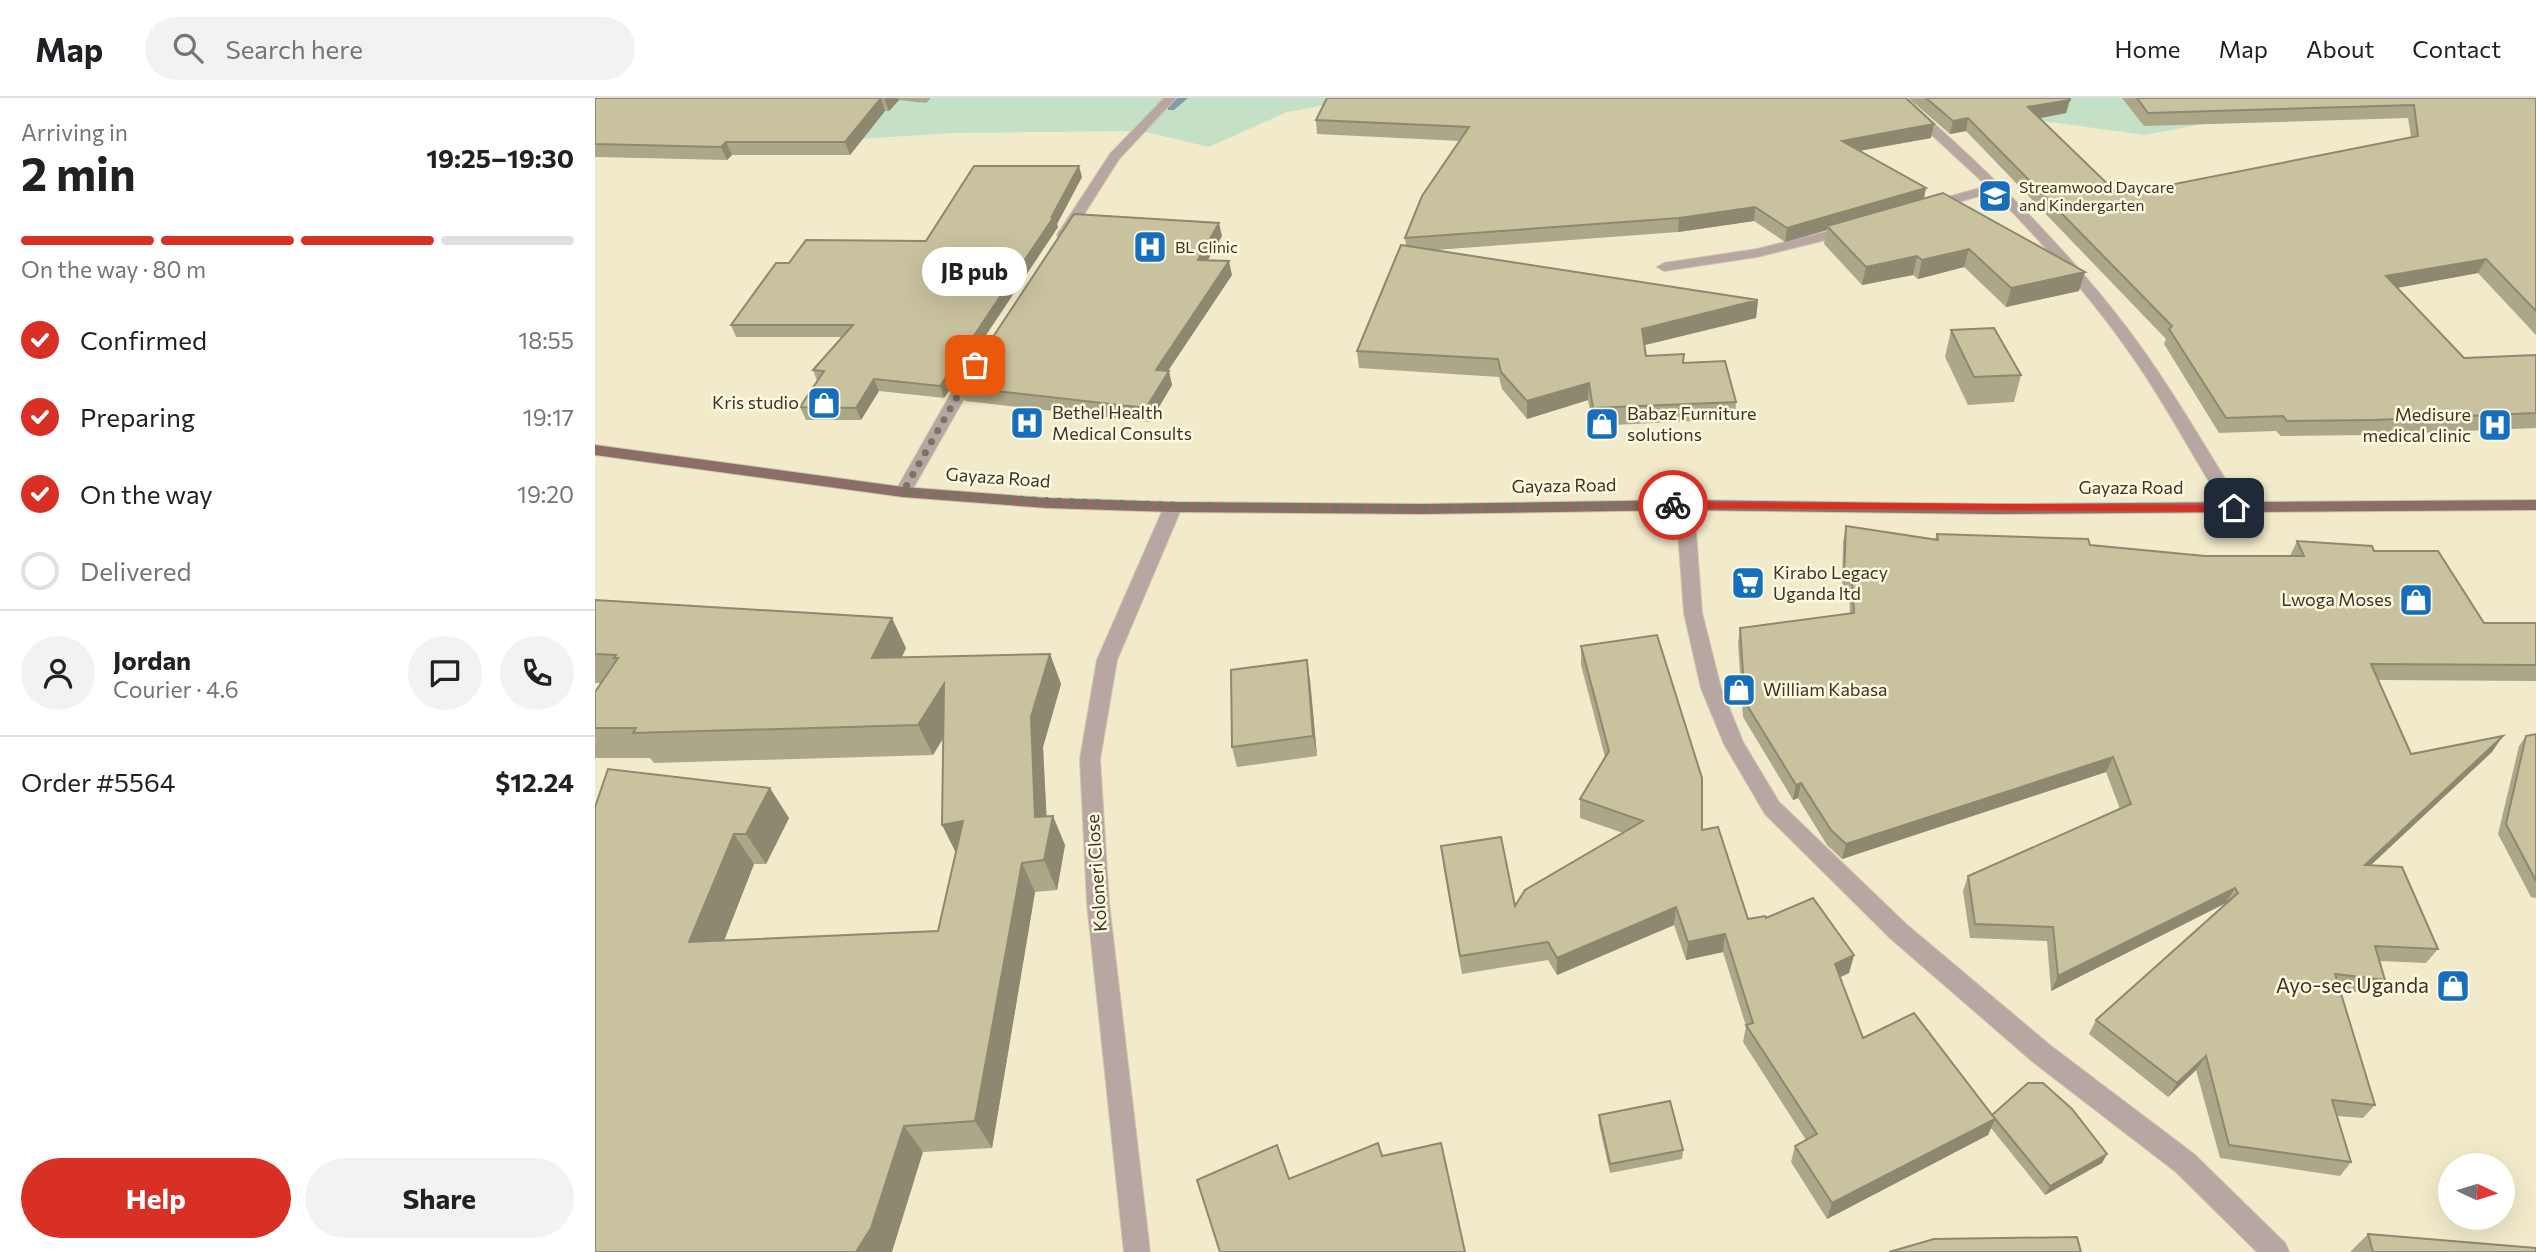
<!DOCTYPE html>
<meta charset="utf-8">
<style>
:root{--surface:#fff;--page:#f2f2f2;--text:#202124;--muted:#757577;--line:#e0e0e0;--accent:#d93025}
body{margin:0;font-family:Commissioner,sans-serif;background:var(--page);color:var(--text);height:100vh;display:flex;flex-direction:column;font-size:26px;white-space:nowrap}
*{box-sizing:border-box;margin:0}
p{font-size:23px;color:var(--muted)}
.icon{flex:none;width:38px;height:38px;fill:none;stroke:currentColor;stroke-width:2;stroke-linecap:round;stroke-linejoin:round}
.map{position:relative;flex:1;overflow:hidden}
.details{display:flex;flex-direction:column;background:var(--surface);width:595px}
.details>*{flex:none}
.needle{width:46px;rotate:94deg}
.buttons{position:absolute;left:1843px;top:1055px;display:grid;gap:14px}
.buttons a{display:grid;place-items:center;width:77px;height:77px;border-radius:50%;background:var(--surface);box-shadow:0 7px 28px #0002;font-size:35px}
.pin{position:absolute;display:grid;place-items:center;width:60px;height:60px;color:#fff;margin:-30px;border-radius:14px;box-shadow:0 4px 10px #0006}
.courier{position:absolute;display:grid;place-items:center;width:70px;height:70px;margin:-35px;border:5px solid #d93025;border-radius:50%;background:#fff;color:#222;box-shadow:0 2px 9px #0007}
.bubble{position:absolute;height:49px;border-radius:24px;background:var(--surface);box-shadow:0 7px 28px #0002;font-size:23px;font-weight:700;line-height:49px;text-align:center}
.headline em{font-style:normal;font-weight:700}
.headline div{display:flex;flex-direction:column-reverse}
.headline{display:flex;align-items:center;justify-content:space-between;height:119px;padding:0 21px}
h1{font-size:46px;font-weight:700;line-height:52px}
.bar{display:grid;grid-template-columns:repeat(4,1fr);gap:10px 7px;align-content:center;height:84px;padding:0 21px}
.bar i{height:9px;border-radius:5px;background:var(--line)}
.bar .current{background:var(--accent)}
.bar p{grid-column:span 4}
.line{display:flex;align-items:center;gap:18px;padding:0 21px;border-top:2px solid var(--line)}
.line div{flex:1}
.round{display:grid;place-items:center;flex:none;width:74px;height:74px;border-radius:37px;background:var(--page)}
ol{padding:0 21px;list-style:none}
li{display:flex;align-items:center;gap:21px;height:77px}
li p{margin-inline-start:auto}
li .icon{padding:7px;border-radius:50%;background:var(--accent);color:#fff;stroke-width:4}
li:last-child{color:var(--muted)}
li i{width:38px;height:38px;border:4px solid var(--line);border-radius:50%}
.cta{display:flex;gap:14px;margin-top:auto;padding:14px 21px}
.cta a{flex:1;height:80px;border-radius:42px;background:var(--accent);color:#fff;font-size:28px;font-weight:700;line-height:80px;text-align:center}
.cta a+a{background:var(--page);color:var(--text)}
header{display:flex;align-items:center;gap:42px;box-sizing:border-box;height:98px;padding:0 35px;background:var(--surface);border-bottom:2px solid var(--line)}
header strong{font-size:33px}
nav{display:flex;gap:38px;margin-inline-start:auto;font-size:24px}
.search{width:490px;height:63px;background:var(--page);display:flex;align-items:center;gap:18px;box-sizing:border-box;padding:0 24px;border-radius:38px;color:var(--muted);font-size:26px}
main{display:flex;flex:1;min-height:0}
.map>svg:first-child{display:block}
.green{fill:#c4e0c7}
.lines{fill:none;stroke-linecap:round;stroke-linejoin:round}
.stream{fill:#829ca6;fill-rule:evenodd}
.minor-casing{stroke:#cdc7ab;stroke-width:2}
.primary-casing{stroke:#cdc7ab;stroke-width:2}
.minor{fill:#b8a6a3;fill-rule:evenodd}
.primary{fill:#8c6d67;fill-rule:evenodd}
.wall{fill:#ada789}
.shaded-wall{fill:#8d886f}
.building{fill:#c9c29f;stroke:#8d886f;stroke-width:2}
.route{fill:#d93025}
.done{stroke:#797562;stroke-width:7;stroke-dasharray:0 12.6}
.labels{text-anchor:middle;stroke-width:5;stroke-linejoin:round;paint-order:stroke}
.far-poi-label{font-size:16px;fill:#383529;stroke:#fef9df;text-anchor:start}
.poi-label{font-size:18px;fill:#383529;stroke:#fef9df;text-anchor:start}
.street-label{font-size:18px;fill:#383529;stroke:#fef9df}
.near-poi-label{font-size:21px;fill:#383529;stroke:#fef9df;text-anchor:end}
</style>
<header>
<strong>Map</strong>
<div class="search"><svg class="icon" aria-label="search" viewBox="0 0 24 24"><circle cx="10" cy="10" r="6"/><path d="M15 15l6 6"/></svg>Search here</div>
<nav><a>Home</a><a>Map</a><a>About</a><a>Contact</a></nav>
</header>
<main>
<section class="details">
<div class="headline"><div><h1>2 min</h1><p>Arriving in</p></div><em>19:25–19:30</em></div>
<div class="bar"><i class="current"></i><i class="current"></i><i class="current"></i><i></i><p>On the way · 80 m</p></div>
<ol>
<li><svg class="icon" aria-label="check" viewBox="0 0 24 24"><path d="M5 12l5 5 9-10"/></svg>Confirmed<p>18:55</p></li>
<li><svg class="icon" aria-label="check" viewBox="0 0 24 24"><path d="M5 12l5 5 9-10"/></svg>Preparing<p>19:17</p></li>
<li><svg class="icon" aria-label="check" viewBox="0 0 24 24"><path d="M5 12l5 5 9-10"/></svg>On the way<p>19:20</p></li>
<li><i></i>Delivered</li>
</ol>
<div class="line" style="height:126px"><a class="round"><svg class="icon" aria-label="person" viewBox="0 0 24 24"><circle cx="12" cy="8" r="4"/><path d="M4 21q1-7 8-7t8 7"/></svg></a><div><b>Jordan</b><p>Courier · 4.6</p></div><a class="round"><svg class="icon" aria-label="chat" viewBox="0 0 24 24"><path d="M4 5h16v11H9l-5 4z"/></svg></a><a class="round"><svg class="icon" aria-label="phone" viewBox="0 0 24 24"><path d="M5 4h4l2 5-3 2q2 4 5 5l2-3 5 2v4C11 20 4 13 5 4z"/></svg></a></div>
<div class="line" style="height:91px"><div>Order #5564</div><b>$12.24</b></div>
<div class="cta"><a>Help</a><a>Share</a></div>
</section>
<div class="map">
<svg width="1941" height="1154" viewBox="0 0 1941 1154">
<rect width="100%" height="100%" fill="#f2ebcb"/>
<!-- green -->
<path class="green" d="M 0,0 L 770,0 L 692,14 L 614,49 L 546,33 L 359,35 L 163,47 Z
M 1314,0 L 1745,0 L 1550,37 L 1346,9 Z"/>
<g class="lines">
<!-- stream -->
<path class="stream" d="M 582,0 L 593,0 L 579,12 L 573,12 L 573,8 Z"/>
<defs>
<path id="minor" d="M 569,0 L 581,0 L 524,61 L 474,140 L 464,140 L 462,137 L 515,56 Z
M 1297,0 L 1310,0 C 1391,70 1467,145 1532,230 C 1575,287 1610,349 1648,410 L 1645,414 L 1633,414 C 1600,363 1572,308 1537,258 C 1496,199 1448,145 1398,94 L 1336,112 L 1331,111 L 1331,105 L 1392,88 Z
M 1254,128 L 1259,129 L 1259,135 L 1162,159 L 1069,173 L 1062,169 L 1069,165 L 1162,151 Z
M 379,264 L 387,269 L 316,394 L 314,398 L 302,398 L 300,394 L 371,269 Z
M 1090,402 L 1099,407 L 1107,515 L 1126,590 L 1148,644 L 1184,704 L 1311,826 L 1456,948 L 1599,1056 L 1690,1145 L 1694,1154 L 1662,1154 L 1581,1074 L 1438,964 L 1295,840 L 1170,716 L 1129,646 L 1106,590 L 1089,515 L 1081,407 Z
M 578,404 L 587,409 L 522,562 L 505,661 L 514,805 L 555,1154 L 529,1154 L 492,805 L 485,661 L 502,562 L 569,409 Z"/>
<path id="primary" d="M 0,347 L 308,389 L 452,400 L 578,404 L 826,406 L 1090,402 L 1399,406 L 1941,402 L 1941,412 L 1399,416 L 1090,412 L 826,416 L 578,414 L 452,410 L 308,399 L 0,357 Z"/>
</defs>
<!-- minor casing -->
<use href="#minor" class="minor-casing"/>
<!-- primary casing -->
<use href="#primary" class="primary-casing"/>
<!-- minor -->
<use href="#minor" class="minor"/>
<!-- primary -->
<use href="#primary" class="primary"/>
</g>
<!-- wall -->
<path class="wall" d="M 0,0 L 336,0 L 331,5 L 304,2 L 294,13 L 290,13 L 255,57 L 137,57 L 132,62 L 0,59 Z
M 1313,0 L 1475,0 L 1471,15 L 1444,20 L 1524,97 L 1816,39 L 1813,20 L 1549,28 L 1527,0 L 1941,0 L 1941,237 L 1883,175 L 1802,190 L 1869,260 L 1941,257 L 1941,330 L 1772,337 L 1686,338 L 1681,333 L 1624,335 L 1569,246 L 1571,241 L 1371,33 L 1355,36 Z
M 721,22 L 1336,40 L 1265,53 L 1331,90 L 1329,100 L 1484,193 L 1411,209 L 1369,169 L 1323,181 L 1318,177 L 1267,187 L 1229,146 L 1232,132 L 1190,144 L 1159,123 L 1083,134 L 841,152 L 1163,202 L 1161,220 L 1049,247 L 1051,258 L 1088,265 L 1141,304 L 1140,321 L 998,328 L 993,302 L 932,321 L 907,291 L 904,279 L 764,270 L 762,253 L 811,148 L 810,140 L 865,43 L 722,36 Z
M 487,79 L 462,126 L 463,129 L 349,300 L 284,293 L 266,322 L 211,322 L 205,309 L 222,283 L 218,272 L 247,239 L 141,239 L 136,227 L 194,165 L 331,143 Z
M 627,138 L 613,162 L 637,177 L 573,273 L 577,287 L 555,324 L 370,303 L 365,289 Z
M 1356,232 L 1426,277 L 1419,304 L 1373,307 L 1350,259 Z
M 1251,428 L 1340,441 L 1342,436 L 1495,447 L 1610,458 L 1695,458 L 1702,443 L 1779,453 L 1889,525 L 1941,525 L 1941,583 L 1783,582 L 1816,656 L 1897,654 L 1775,767 L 1843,851 L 1831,865 L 1785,863 L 1790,882 L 1779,896 L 1745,892 L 1780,1007 L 1768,1020 L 1742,1018 L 1756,1064 L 1745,1078 L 1625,1060 L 1601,972 L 1573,999 L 1494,936 L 1501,922 L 1632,806 L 1631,805 L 1456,893 L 1452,843 L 1375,840 L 1368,793 L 1373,778 L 1525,711 L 1511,674 L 1247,761 L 1232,747 L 1203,700 L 1198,702 L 1148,619 L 1143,545 L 1145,530 L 1255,515 L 1254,493 L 1247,493 L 1248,444 Z
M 0,502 L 311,550 L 307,559 L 455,556 L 466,586 L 448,649 L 451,718 L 470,747 L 462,792 L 440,794 L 397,1050 L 328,1054 L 0,709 L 194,720 L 171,766 L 159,766 L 129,843 L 343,833 L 361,755 L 348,640 L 338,657 L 59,665 L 55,660 L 0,660 L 0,594 L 6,585 L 0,585 Z
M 986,548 L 1107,732 L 1153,821 L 1171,820 L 1259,857 L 1254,875 L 1245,879 L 1268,940 L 1397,1017 L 1512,1056 L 1507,1065 L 1450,1097 L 1396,1030 L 1393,1037 L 1232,1121 L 1196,1064 L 1200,1048 L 1211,1042 L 1148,944 L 1151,928 L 1128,854 L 1091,862 L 1079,827 L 962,877 L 953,862 L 867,876 L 848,766 L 846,748 L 920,808 L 1028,735 L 985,720 L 985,701 L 1010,659 L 986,567 Z
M 715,582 L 722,658 L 642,669 L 637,649 Z
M 1941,636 L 1941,800 L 1936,799 L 1903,736 L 1924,648 L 1931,638 Z
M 1004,1017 L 1088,1052 L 1087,1061 L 1015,1075 L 1004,1026 Z
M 1773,1136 L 1941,1154 L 1755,1154 Z"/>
<!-- shaded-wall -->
<path class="shaded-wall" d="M 286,0 L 290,13 L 255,57 L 250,44 Z
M 289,0 L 303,0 L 304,2 L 294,13 Z
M 1475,2 L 1471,15 L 1430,23 L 1433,9 Z
M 1373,20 L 1371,33 L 1355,36 L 1358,23 Z
M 1339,26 L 1336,40 L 1245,56 L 1247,43 Z
M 131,44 L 137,57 L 132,62 L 126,49 Z
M 484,68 L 487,79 L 462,126 L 463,129 L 349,300 L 345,288 L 456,120 Z
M 1331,90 L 1328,104 L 1232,128 L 1232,132 L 1190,144 L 1192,130 Z
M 1160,109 L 1159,123 L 1083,134 L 1084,120 Z
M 624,125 L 627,138 L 605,175 L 603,162 Z
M 1374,151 L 1369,169 L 1323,181 L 1327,162 Z
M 1322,158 L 1318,177 L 1267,187 L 1271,169 Z
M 1891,161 L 1883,175 L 1784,193 L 1791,178 Z
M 634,163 L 637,177 L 564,286 L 561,272 Z
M 1490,174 L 1484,193 L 1411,209 L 1416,190 Z
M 1163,202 L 1161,220 L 1046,248 L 1047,231 Z
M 574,273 L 577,287 L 555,324 L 551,310 Z
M 279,281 L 284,293 L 266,322 L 261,310 Z
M 994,285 L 993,302 L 932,321 L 932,303 Z
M 297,520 L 311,550 L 292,590 L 277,560 Z
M 455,556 L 466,586 L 448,649 L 453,744 L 458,718 L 470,747 L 462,792 L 449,762 L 440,719 L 436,619 Z
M 712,562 L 715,582 L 722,658 L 718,638 Z
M 349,586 L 363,616 L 338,657 L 323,627 Z
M 1908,638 L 1897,654 L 1760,782 L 1770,767 Z
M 1518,659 L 1511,674 L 1247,761 L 1251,746 Z
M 1206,685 L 1203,700 L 1198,702 L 1201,687 Z
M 175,690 L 194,720 L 171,766 L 151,736 Z
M 368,723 L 362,757 L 347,727 Z
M 139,736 L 159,766 L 117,873 L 94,844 Z
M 427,765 L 440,794 L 397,1050 L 380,1023 Z
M 1640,790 L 1631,805 L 1456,893 L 1463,878 Z
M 1081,809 L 1079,827 L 962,877 L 962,860 Z
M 1130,836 L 1128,854 L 1091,862 L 1093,844 Z
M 1259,857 L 1254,875 L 1235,884 L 1240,866 Z
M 1611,958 L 1601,972 L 1573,999 L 1582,985 Z
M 1400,1021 L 1393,1037 L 1232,1121 L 1237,1105 Z
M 309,1028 L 328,1054 L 297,1154 L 261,1154 Z
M 1512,1056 L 1507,1065 L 1450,1097 L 1455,1088 Z"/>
<!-- building -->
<path class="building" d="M 0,0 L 286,0 L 250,44 L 131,44 L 126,49 L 0,46 Z
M 732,0 L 1311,0 L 1339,26 L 1247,43 L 1331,90 L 1192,130 L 1160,109 L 1084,120 L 810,140 L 827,98 L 874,29 L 721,22 Z
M 1331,0 L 1475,0 L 1475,2 L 1433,9 L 1524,97 L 1823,38 L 1819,7 L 1553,15 L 1542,0 L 1941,0 L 1941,213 L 1891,161 L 1791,178 L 1869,260 L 1941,257 L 1941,315 L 1779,322 L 1692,323 L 1688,318 L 1631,320 L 1574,231 L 1577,228 L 1373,20 L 1358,23 Z
M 379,68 L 484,68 L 456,120 L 460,117 L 345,288 L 279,281 L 261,310 L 205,309 L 229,273 L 218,272 L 258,227 L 136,227 L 181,165 L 194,165 L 211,142 L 331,143 Z
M 1348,95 L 1490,174 L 1416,190 L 1374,151 L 1327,162 L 1322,158 L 1271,169 L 1232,128 Z
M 479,116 L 624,125 L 603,162 L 634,163 L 561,272 L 574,273 L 551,310 L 365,289 Z
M 806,147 L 1163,202 L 1047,231 L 1051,258 L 1089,256 L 1088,265 L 1130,263 L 1141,304 L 998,310 L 994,285 L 932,303 L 906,274 L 903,261 L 762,253 Z
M 1399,230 L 1426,277 L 1379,279 L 1356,232 Z
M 1251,428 L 1343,442 L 1342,436 L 1493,441 L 1495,447 L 1610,458 L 1709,458 L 1702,443 L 1777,448 L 1779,453 L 1843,453 L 1889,525 L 1941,525 L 1941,567 L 1776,566 L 1816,656 L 1908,638 L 1770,767 L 1807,769 L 1843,851 L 1780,848 L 1790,882 L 1740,876 L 1780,1007 L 1737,1002 L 1756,1064 L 1634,1047 L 1611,958 L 1582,985 L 1501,922 L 1643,795 L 1640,790 L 1463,878 L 1458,829 L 1380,826 L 1373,778 L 1536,706 L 1518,659 L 1251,746 L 1236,732 L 1206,685 L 1201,687 L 1150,604 L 1145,530 L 1259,515 L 1257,478 L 1249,478 Z
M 0,502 L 297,520 L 277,560 L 455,556 L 436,619 L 440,719 L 458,718 L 449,762 L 427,765 L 380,1023 L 309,1028 L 276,1130 L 261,1154 L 0,1154 L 0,709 L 13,671 L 175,690 L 151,736 L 139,736 L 94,844 L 343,833 L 368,723 L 347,727 L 349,586 L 323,627 L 38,635 L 41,630 L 0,630 L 0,594 L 23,560 L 19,560 L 21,557 L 0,556 Z
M 1062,537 L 1107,680 L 1107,732 L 1123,729 L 1153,821 L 1170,818 L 1171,820 L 1218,800 L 1259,857 L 1240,866 L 1268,940 L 1319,915 L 1400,1021 L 1237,1105 L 1200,1048 L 1222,1036 L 1151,927 L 1158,925 L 1130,836 L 1093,844 L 1081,809 L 962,860 L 953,844 L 865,858 L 846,748 L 906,739 L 920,808 L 930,792 L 1048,723 L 985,701 L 1014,653 L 986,548 Z
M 712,562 L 718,638 L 637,649 L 636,572 Z
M 1941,636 L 1941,783 L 1911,726 L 1931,638 Z
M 1433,985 L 1448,985 L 1477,1011 L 1512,1056 L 1455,1088 L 1397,1017 Z
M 1075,1003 L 1088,1052 L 1015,1066 L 1004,1017 Z
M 783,1045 L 787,1058 L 846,1045 L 870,1154 L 625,1154 L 602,1082 L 682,1047 L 694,1081 Z
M 1773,1136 L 1941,1150 L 1941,1154 L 1778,1154 Z
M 1482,1139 L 1486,1154 L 1294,1154 L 1339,1141 Z"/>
<!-- route -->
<path class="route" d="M 1078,404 L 1639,407 L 1644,410 L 1639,414 L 1074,410 L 1074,405 Z"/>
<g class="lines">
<!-- done -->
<path class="done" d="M 380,267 L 308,394 C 564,413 820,411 1078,407"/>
</g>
<!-- icons -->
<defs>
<symbol id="school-square" viewBox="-11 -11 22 22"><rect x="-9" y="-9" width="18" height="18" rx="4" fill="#166fbd" stroke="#fef9df"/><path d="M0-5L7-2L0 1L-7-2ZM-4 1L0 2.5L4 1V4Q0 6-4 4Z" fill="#fff"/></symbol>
<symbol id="hospital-square" viewBox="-11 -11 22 22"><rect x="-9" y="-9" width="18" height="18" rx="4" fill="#166fbd" stroke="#fef9df"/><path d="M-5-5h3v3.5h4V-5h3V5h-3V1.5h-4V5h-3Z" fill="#fff"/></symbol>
<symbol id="shop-square" viewBox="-11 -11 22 22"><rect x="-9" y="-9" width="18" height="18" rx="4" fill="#166fbd" stroke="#fef9df"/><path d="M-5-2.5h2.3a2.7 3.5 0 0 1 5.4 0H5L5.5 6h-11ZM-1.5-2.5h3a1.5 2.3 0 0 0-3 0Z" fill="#fff"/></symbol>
<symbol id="supermarket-square" viewBox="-11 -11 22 22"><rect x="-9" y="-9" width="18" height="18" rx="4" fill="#166fbd" stroke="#fef9df"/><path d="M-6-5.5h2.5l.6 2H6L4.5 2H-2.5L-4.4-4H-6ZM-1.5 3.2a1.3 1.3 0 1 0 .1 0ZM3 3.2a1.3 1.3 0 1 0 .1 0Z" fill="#fff"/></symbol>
</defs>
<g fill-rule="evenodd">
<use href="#school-square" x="1381" y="79" width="38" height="38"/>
<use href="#hospital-square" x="536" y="130" width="38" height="38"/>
<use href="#shop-square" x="210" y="286" width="38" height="38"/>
<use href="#hospital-square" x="413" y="306" width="38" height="38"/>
<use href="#shop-square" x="988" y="307" width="38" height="38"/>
<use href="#hospital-square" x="1881" y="308" width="38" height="38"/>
<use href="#supermarket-square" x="1134" y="466" width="38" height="38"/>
<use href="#shop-square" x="1802" y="483" width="38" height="38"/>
<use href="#shop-square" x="1125" y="573" width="38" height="38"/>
<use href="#shop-square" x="1839" y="869" width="38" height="38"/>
</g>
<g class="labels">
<!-- far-poi labels -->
<g class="far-poi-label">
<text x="1424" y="95">Streamwood Daycare<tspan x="1424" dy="18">and Kindergarten</tspan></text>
<text x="580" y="155">BL Clinic</text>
</g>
<!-- poi labels -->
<g class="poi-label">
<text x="204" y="311" text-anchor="end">Kris studio</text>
<text x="457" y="321">Bethel Health<tspan x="457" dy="21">Medical Consults</tspan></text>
<text x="1032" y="322">Babaz Furniture<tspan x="1032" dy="21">solutions</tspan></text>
<text x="1876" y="323" text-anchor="end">Medisure<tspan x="1876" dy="21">medical clinic</tspan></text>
<text x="1178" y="481">Kirabo Legacy<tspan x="1178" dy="21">Uganda ltd</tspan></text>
<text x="1797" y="508" text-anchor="end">Lwoga Moses</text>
<text x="1168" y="598">William Kabasa</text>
</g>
<!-- street labels -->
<g class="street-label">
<text transform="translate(403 380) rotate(4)" y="6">Gayaza Road</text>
<text transform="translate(969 388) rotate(-1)" y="6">Gayaza Road</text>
<text x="1536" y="396">Gayaza Road</text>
<text transform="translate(502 775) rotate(-94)" y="6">Koloneri Close</text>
</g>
<!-- near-poi labels -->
<g class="near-poi-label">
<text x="1834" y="895">Ayo-sec Uganda</text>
</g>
</g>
</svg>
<div class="buttons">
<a><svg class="needle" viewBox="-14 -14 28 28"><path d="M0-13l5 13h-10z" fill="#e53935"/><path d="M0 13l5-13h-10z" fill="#757577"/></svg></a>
</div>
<div class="pin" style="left:380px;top:267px;background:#ea580c"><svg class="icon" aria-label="bag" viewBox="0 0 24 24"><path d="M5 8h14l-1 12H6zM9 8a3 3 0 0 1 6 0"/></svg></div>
<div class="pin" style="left:1639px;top:410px;background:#1f2937"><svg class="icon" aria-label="home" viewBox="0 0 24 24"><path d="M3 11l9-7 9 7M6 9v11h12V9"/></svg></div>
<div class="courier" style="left:1078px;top:407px"><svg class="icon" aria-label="bike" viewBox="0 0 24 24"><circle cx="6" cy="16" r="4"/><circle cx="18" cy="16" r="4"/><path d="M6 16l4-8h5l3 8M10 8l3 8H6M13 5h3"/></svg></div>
<div class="bubble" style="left:327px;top:149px;width:105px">JB pub</div>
</div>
</main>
